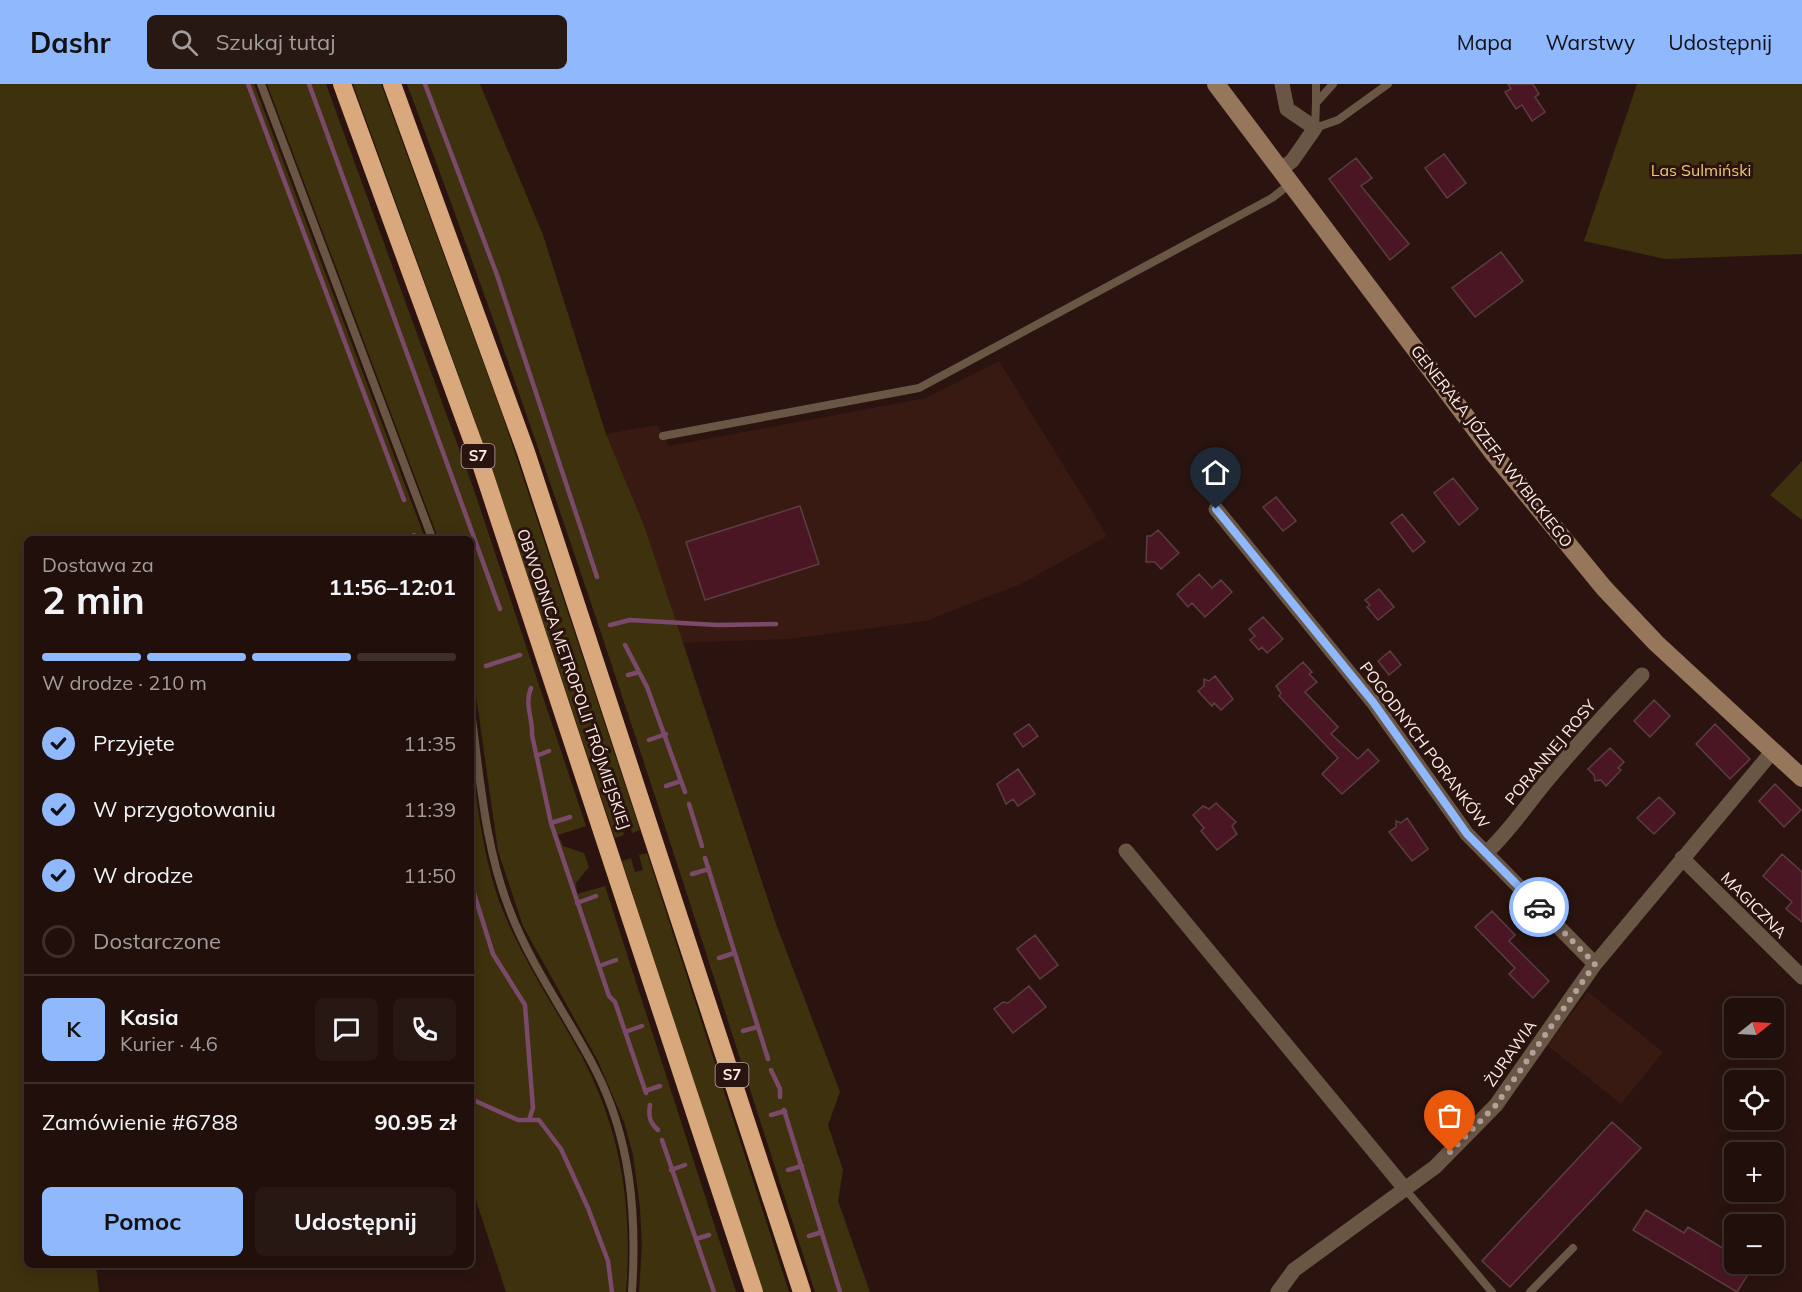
<!DOCTYPE html>
<html lang="pl">
<meta charset="utf-8">
<style>
:root{--surface:#200f0b;--page:#281814;--text:#f1f3f6;--muted:#a29c9d;--line:#3d2f2c;--accent:#8fb8fd}
body{margin:0;font-family:Mulish,sans-serif;background:var(--page);color:var(--text);height:100vh;display:flex;flex-direction:column;font-size:22px;white-space:nowrap}
*{box-sizing:border-box;margin:0}
p{font-size:20px;color:var(--muted)}
.icon{flex:none;width:33px;height:33px;fill:none;stroke:currentColor;stroke-width:2;stroke-linecap:round;stroke-linejoin:round}
.map{position:relative;flex:1;overflow:hidden}
.panel{position:absolute;left:24px;top:452px;width:450px;height:732px;display:flex;flex-direction:column;background:var(--surface);border-radius:9px;box-shadow:0 3px 15px #0003,0 0 0 2px var(--line)}
.panel>*{flex:none}
.needle{width:39px;rotate:72deg}
.controls{position:absolute;left:1724px;top:914px;display:grid;gap:12px}
.controls a{display:grid;place-items:center;width:60px;height:60px;border-radius:9px;background:var(--surface);box-shadow:0 3px 15px #0003,0 0 0 2px var(--line);font-size:30px}
.pin{position:absolute;display:grid;place-items:center;width:51px;height:51px;color:#fff;margin:-62px -26px;border-radius:50% 50% 50% 0;rotate:-45deg;box-shadow:0 0 6px #0007}
.pin .icon{rotate:45deg}
.courier{position:absolute;display:grid;place-items:center;width:60px;height:60px;margin:-30px;border:4px solid #8fb8fd;border-radius:50%;background:#fff;color:#222;box-shadow:0 2px 8px #0007}
.overview em{font-style:normal;font-weight:700}
.overview div{display:flex;flex-direction:column-reverse}
.overview{display:flex;align-items:center;justify-content:space-between;height:102px;padding:0 18px}
h1{font-size:39px;font-weight:700;line-height:45px}
.bar{display:grid;grid-template-columns:repeat(4,1fr);gap:9px 6px;align-content:center;height:72px;padding:0 18px}
.bar i{height:8px;border-radius:4px;background:var(--line)}
.bar .on{background:var(--accent)}
.bar p{grid-column:span 4}
.line{display:flex;align-items:center;gap:15px;padding:0 18px;border-top:2px solid var(--line)}
.line div{flex:1}
.round{display:grid;place-items:center;flex:none;width:63px;height:63px;border-radius:9px;background:var(--page)}
ol{padding:0 18px;list-style:none}
li{display:flex;align-items:center;gap:18px;height:66px}
li p{margin-inline-start:auto}
li .icon{padding:6px;border-radius:50%;background:var(--accent);color:#111;stroke-width:4}
li:last-child{color:var(--muted)}
li i{width:33px;height:33px;border:3px solid var(--line);border-radius:50%}
.cta{display:flex;gap:12px;margin-top:auto;padding:12px 18px}
.cta a{flex:1;height:69px;border-radius:9px;background:var(--accent);color:#111;font-size:24px;font-weight:700;line-height:69px;text-align:center}
.cta a+a{background:var(--page);color:var(--text)}
header{display:flex;align-items:center;gap:36px;box-sizing:border-box;height:84px;padding:0 30px;background:var(--accent);color:#111}
header strong{font-size:28px}
nav{display:flex;gap:33px;margin-inline-start:auto;font-size:21px}
.search{width:420px;height:54px;background:var(--page);display:flex;align-items:center;gap:15px;box-sizing:border-box;padding:0 21px;border-radius:9px;color:var(--muted);font-size:22px}
.map>svg:first-child{display:block}
.built{fill:#381a13}
.green{fill:#3e310e}
.lines{fill:none;stroke-linecap:round;stroke-linejoin:round}
.stream{stroke:#7b4a6a;stroke-width:4.5}
.building{fill:#4b1624;stroke:#5a3e43;stroke-width:1.5}
.lane{stroke:#6a5645;stroke-width:8}
.street{stroke:#6a5645;stroke-width:15}
.secondary{stroke:#97775c;stroke-width:18}
.highway{stroke:#daa87d;stroke-width:18}
.done{stroke:#b4a09b;stroke-width:6;stroke-dasharray:0 10.8}
.route{stroke:#8fb8fd;stroke-width:8}
.labels{text-anchor:middle;stroke-width:6;stroke-linejoin:round;paint-order:stroke}
.shield{fill:#2b140f;stroke:#beaba6;stroke-width:1.5}
.shield-label{font-size:15px;font-weight:bold;fill:#fdece7}
.park-label{font-size:16px;fill:#ecca75;stroke:#2b140f}
.street-label{font-size:16px;fill:#fdece7;stroke:#2b140f}
</style>
<header>
<strong>Dashr</strong>
<div class="search"><svg class="icon" aria-label="search" viewBox="0 0 24 24"><circle cx="10" cy="10" r="6"/><path d="M15 15l6 6"/></svg>Szukaj tutaj</div>
<nav><a>Mapa</a><a>Warstwy</a><a>Udostępnij</a></nav>
</header>
<div class="map">
<svg width="1802" height="1208" viewBox="0 0 1802 1208">
<rect width="100%" height="100%" fill="#2b140f"/>
<!-- built -->
<path class="built" d="M 999,277 L 1107,452 L 1023,499 L 926,537 L 787,555 L 681,559 L 644,441 L 606,350 L 657,341 L 669,362 L 926,314 Z
M 1588,908 L 1663,968 L 1621,1020 L 1547,961 Z"/>
<!-- green -->
<path class="green" d="M 0,0 L 254,0 L 425,454 L 27,454 L 27,1180 L 96,1181 L 99,1208 L 0,1208 Z
M 267,0 L 326,0 L 474,406 L 586,742 L 558,751 L 563,762 L 584,769 L 589,783 L 576,799 L 577,810 L 605,802 L 736,1208 L 639,1208 L 642,1162 L 640,1124 L 633,1071 L 624,1038 L 598,977 L 523,842 L 498,767 L 471,576 L 471,454 L 438,454 Z
M 353,0 L 381,0 L 502,330 L 640,746 L 632,749 L 628,734 L 620,736 L 624,751 L 615,754 L 476,339 Z
M 407,0 L 480,0 L 543,151 L 606,350 L 644,441 L 776,840 L 840,1008 L 828,1041 L 843,1086 L 838,1117 L 870,1208 L 815,1208 C 685,803 557,398 407,0 Z
M 1637,0 L 1802,0 L 1802,170 L 1665,175 L 1584,157 Z
M 1802,377 L 1802,436 L 1770,411 Z
M 471,671 C 478,724 483,777 503,827 C 524,878 555,923 581,971 C 621,1046 633,1123 626,1208 L 506,1208 L 471,1101 Z
M 647,769 L 789,1208 L 762,1208 L 622,777 L 631,774 L 635,788 L 643,786 L 639,771 Z"/>
<g class="lines">
<!-- stream -->
<path class="stream" d="M 248,0 L 404,416
M 309,0 L 500,525
M 425,0 L 497,191 L 597,493
M 414,451 L 414,454
M 610,541 L 630,536 L 717,541 L 776,540
M 625,561 L 647,603 L 685,708
M 486,582 L 520,571
M 628,591 L 639,588
M 531,604 C 524,620 533,634 532,651 L 551,739 L 609,912 L 615,918 L 646,1009
M 649,656 L 666,650
M 536,672 L 549,667
M 666,702 L 681,697
M 689,720 L 702,762
M 551,739 L 570,733
M 705,774 L 768,975
M 692,790 L 709,785
M 471,800 L 493,870 L 525,921 L 533,1024 L 529,1036
M 577,819 L 596,812
M 719,874 L 734,869
M 599,882 L 616,876
M 743,947 L 757,943
M 625,948 L 642,942
M 771,986 L 780,1005 L 780,1013
M 645,1007 L 660,1002
M 471,1015 L 518,1036 L 539,1036 L 561,1065 L 588,1124 L 608,1177 L 612,1208
M 650,1021 C 648,1032 650,1039 658,1046
M 784,1026 L 840,1208
M 771,1031 L 785,1027
M 662,1056 L 714,1208
M 671,1086 L 685,1081
M 788,1086 L 802,1082
M 809,1152 L 822,1148
M 696,1155 L 709,1151"/>
</g>
<!-- building -->
<path class="building" d="M 1508,0 L 1533,0 L 1539,10 L 1535,13 L 1545,28 L 1532,37 L 1522,21 L 1516,25 L 1505,8 L 1511,5 Z
M 1444,70 L 1466,99 L 1447,114 L 1425,84 Z
M 1356,74 L 1372,94 L 1361,102 L 1409,160 L 1390,176 L 1329,95 Z
M 1501,168 L 1523,197 L 1475,233 L 1452,204 Z
M 1453,394 L 1478,425 L 1459,441 L 1434,409 Z
M 1276,413 L 1296,437 L 1283,447 L 1263,423 Z
M 800,422 L 819,480 L 705,516 L 686,458 Z
M 1402,430 L 1425,458 L 1413,468 L 1391,439 Z
M 1158,446 L 1179,469 L 1161,485 L 1155,478 L 1146,478 L 1147,452 L 1151,452 Z
M 1199,490 L 1212,504 L 1221,496 L 1232,508 L 1205,533 L 1192,519 L 1188,523 L 1177,510 Z
M 1379,505 L 1394,523 L 1378,536 L 1367,523 L 1370,521 L 1365,516 Z
M 1263,533 L 1283,555 L 1267,569 L 1262,563 L 1259,566 L 1250,556 L 1255,552 L 1249,545 Z
M 1390,567 L 1401,581 L 1389,591 L 1378,577 Z
M 1303,578 L 1312,588 L 1309,590 L 1317,598 L 1305,608 L 1338,643 L 1331,650 L 1358,675 L 1368,665 L 1379,677 L 1342,710 L 1322,690 L 1338,674 L 1279,612 L 1281,609 L 1276,602 Z
M 1215,592 L 1233,615 L 1221,626 L 1214,619 L 1212,622 L 1198,607 L 1204,602 L 1204,595 L 1209,597 Z
M 1654,616 L 1670,632 L 1650,653 L 1634,637 Z
M 1029,640 L 1038,652 L 1023,663 L 1014,650 Z
M 1715,640 L 1750,675 L 1730,695 L 1696,660 Z
M 1610,664 L 1624,678 L 1618,684 L 1621,686 L 1606,702 L 1601,696 L 1595,697 L 1594,691 L 1588,685 Z
M 1018,685 L 1035,710 L 1018,722 L 1013,715 L 1006,720 L 997,700 Z
M 1775,700 L 1801,726 L 1784,743 L 1759,717 Z
M 1659,713 L 1675,729 L 1654,750 L 1637,734 Z
M 1216,719 L 1236,738 L 1232,742 L 1237,750 L 1217,766 L 1201,747 L 1204,744 L 1193,731 L 1203,722 L 1209,725 Z
M 1407,734 L 1428,765 L 1412,777 L 1389,748 L 1396,743 L 1396,737 L 1401,739 Z
M 1782,770 L 1802,788 L 1802,838 L 1786,825 L 1792,818 L 1763,792 Z
M 1492,827 L 1515,851 L 1509,857 L 1549,897 L 1533,914 L 1509,890 L 1515,884 L 1475,843 Z
M 1035,851 L 1058,881 L 1040,895 L 1017,865 Z
M 1029,902 L 1046,923 L 1013,949 L 994,925 L 1003,918 L 1008,919 Z
M 1612,1038 L 1641,1064 L 1510,1203 L 1482,1177 Z
M 1646,1126 L 1684,1149 L 1688,1143 L 1734,1171 L 1734,1179 L 1755,1179 L 1737,1208 L 1633,1146 Z"/>
<g class="lines">
<!-- lane -->
<path class="lane" d="M 261,0 L 432,454
M 1316,0 L 1316,19
M 1333,0 L 1316,19 L 1315,44 L 1338,36 L 1388,0
M 663,352 L 919,304 L 1272,114 L 1291,99
M 471,627 C 480,694 485,764 510,827 C 531,882 567,931 594,983 C 631,1054 637,1130 632,1208
M 1406,1106 L 1492,1208
M 1530,1208 L 1573,1164"/>
<!-- street -->
<path class="street" d="M 1281,85 L 1292,77 L 1315,44 L 1287,25 L 1282,0
M 1216,425 L 1373,618 L 1467,750 L 1595,880
M 1126,767 L 1406,1106
M 1486,769 C 1513,744 1531,714 1555,687 C 1583,654 1612,622 1642,591
M 1682,774 L 1802,893
M 1278,1208 L 1294,1186 L 1435,1083 L 1496,1021 L 1595,880 L 1772,668"/>
<!-- secondary -->
<path class="secondary" d="M 1216,0 L 1494,370 L 1604,504 L 1656,559 L 1802,694"/>
<!-- highway -->
<path class="highway" d="M 342,0 L 482,383 L 754,1208
M 392,0 L 526,368 L 802,1208"/>
</g>
<g class="lines">
<!-- done -->
<path class="done" d="M 1450,1068 L 1496,1021 L 1595,880 L 1539,823"/>
<!-- route -->
<path class="route" d="M 1216,425 L 1373,618 L 1467,750 L 1539,823"/>
</g>
<g class="labels">
<!-- shield labels -->
<g class="shield">
<rect x="461.5" y="360" width="33" height="24" rx="4.5"/>
<rect x="715.5" y="979" width="33" height="24" rx="4.5"/>
</g>
<g class="shield-label">
<text x="478" y="377">S7</text>
<text x="732" y="996">S7</text>
</g>
<!-- park labels -->
<g class="park-label">
<text x="1701" y="92">Las Sulmiński</text>
</g>
<!-- street labels -->
<g class="street-label">
<text transform="translate(1492 362) rotate(52)" y="6">GENERAŁA JÓZEFA WYBICKIEGO</text>
<text transform="translate(574 595) rotate(71)" y="6">OBWODNICA METROPOLII TRÓJMIEJSKIEJ</text>
<text transform="translate(1425 661) rotate(53)" y="6">POGODNYCH PORANKÓW</text>
<text transform="translate(1550 668) rotate(-50)" y="6">PORANNEJ ROSY</text>
<text transform="translate(1754 821) rotate(45)" y="6">MAGICZNA</text>
<text transform="translate(1510 969) rotate(-55)" y="6">ŻURAWIA</text>
</g>
</g>
</svg>
<div class="controls">
<a><svg class="needle" viewBox="-14 -14 28 28"><path d="M0-13l5 13h-10z" fill="#e53935"/><path d="M0 13l5-13h-10z" fill="#a29c9d"/></svg></a>
<a><svg class="icon" aria-label="locate" viewBox="0 0 24 24"><circle cx="12" cy="12" r="6"/><path d="M12 2v4M12 18v4M2 12h4M18 12h4"/></svg></a>
<a>+</a>
<a>−</a>
</div>
<div class="pin" style="left:1450px;top:1068px;background:#ea580c"><svg class="icon" aria-label="bag" viewBox="0 0 24 24"><path d="M5 8h14l-1 12H6zM9 8a3 3 0 0 1 6 0"/></svg></div>
<div class="pin" style="left:1216px;top:425px;background:#1f2937"><svg class="icon" aria-label="home" viewBox="0 0 24 24"><path d="M3 11l9-7 9 7M6 9v11h12V9"/></svg></div>
<div class="courier" style="left:1539px;top:823px"><svg class="icon" aria-label="car" viewBox="0 0 24 24"><path d="M5 17H2v-5l4-1 3-4h7l3 4 3 1v5h-3M9 17h6M6 11h13"/><circle cx="7" cy="17" r="2"/><circle cx="17" cy="17" r="2"/></svg></div>
<section class="panel">
<div class="overview"><div><h1>2 min</h1><p>Dostawa za</p></div><em>11:56–12:01</em></div>
<div class="bar"><i class="on"></i><i class="on"></i><i class="on"></i><i></i><p>W drodze · 210 m</p></div>
<ol>
<li><svg class="icon" aria-label="check" viewBox="0 0 24 24"><path d="M5 12l5 5 9-10"/></svg>Przyjęte<p>11:35</p></li>
<li><svg class="icon" aria-label="check" viewBox="0 0 24 24"><path d="M5 12l5 5 9-10"/></svg>W przygotowaniu<p>11:39</p></li>
<li><svg class="icon" aria-label="check" viewBox="0 0 24 24"><path d="M5 12l5 5 9-10"/></svg>W drodze<p>11:50</p></li>
<li><i></i>Dostarczone</li>
</ol>
<div class="line" style="height:108px"><b class="round" style="background:var(--accent);color:#111">K</b><div><b>Kasia</b><p>Kurier · 4.6</p></div><a class="round"><svg class="icon" aria-label="chat" viewBox="0 0 24 24"><path d="M4 5h16v11H9l-5 4z"/></svg></a><a class="round"><svg class="icon" aria-label="phone" viewBox="0 0 24 24"><path d="M5 4h4l2 5-3 2q2 4 5 5l2-3 5 2v4C11 20 4 13 5 4z"/></svg></a></div>
<div class="line" style="height:78px"><div>Zamówienie #6788</div><b>90.95 zł</b></div>
<div class="cta"><a>Pomoc</a><a>Udostępnij</a></div>
</section>
</div>
